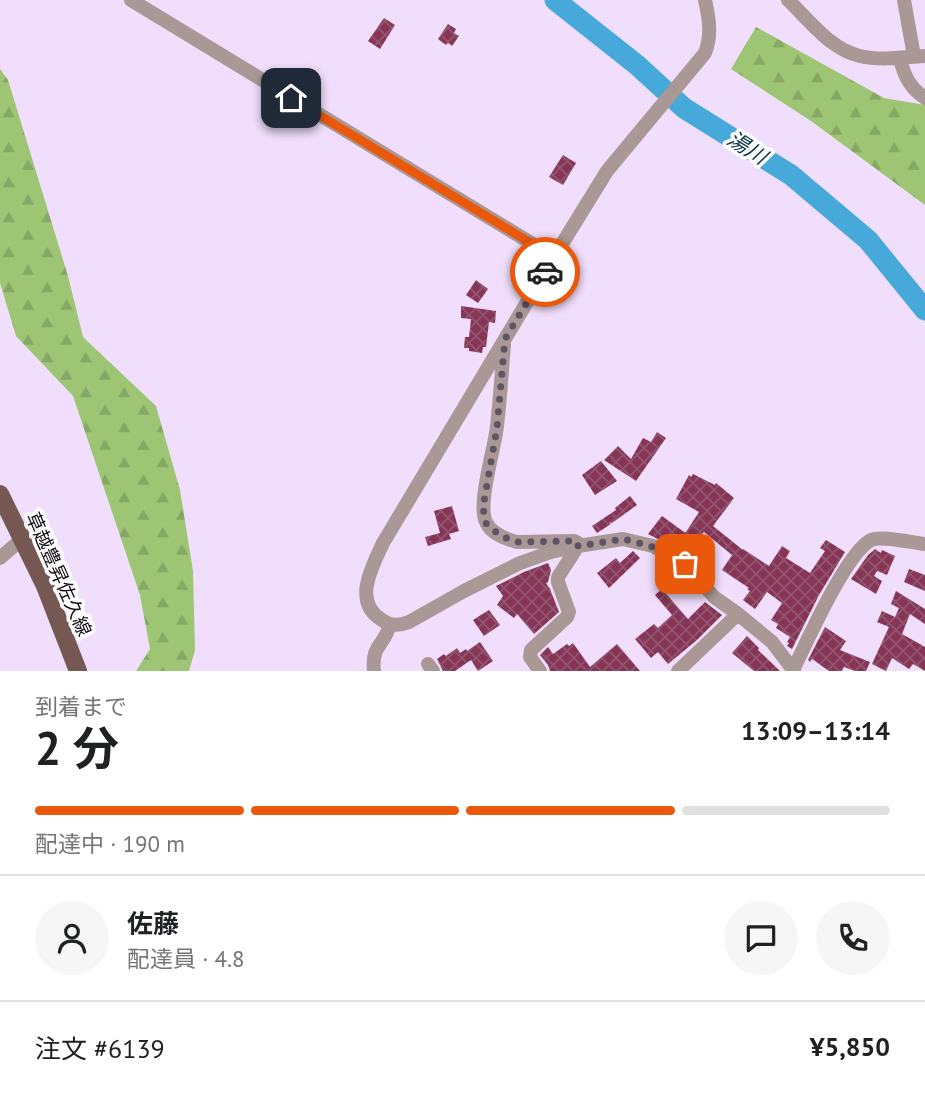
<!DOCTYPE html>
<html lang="ja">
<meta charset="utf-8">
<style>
:root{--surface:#fff;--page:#f6f6f6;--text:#202124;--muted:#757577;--line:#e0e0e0;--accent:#ea580c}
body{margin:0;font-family:"PT Sans","Noto Sans JP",sans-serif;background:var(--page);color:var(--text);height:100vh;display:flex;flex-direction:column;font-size:26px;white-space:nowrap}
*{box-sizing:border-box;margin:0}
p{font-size:23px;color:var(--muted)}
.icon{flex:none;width:38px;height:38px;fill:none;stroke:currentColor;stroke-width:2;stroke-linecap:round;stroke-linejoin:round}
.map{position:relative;height:671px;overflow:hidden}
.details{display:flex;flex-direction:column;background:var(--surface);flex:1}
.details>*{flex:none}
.pin{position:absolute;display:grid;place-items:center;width:60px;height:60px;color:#fff;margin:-30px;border-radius:14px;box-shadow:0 4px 10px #0006}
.courier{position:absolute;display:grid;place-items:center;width:70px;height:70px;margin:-35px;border:5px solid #ea580c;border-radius:50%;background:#fff;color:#222;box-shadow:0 2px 9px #0007}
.overview em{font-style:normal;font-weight:700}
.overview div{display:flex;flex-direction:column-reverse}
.overview{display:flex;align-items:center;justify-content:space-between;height:119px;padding:0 35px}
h1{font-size:46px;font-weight:700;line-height:52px}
.bar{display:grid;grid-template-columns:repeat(4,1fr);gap:10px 7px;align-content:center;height:84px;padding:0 35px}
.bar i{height:9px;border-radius:5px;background:var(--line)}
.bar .selected{background:var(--accent)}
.bar p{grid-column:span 4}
.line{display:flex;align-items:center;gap:18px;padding:0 35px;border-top:2px solid var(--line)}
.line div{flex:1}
.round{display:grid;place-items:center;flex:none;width:74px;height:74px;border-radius:37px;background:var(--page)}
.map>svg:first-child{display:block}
.forest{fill:url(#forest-firs)}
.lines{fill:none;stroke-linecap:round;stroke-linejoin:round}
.river{stroke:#47a9da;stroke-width:21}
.building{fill:url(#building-cross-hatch)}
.minor{stroke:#a99895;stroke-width:14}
.major{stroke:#755852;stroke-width:18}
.done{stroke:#5f5465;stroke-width:7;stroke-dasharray:0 12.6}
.route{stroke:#ea580c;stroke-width:9}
.labels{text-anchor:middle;stroke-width:7;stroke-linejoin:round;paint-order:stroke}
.street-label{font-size:19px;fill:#100913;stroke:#fff}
.water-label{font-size:21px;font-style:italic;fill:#053246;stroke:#fff}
</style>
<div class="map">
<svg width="925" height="671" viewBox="0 0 925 671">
<defs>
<pattern id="forest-firs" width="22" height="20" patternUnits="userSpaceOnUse" patternTransform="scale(1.75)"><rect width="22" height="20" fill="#9dc574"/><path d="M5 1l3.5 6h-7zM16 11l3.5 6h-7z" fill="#86a864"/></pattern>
<pattern id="building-cross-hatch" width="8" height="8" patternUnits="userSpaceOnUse" patternTransform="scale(1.75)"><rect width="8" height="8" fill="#863556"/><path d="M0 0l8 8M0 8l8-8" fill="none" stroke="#92556e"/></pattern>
</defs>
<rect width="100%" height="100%" fill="#f1defc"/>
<!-- forest -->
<path class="forest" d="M 756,27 L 884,98 L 925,105 L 925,205 L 811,121 L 731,69 Z
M 0,69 L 8,80 L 68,276 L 83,337 L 156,406 L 180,490 L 193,571 L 195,650 L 189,671 L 136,671 L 150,649 L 140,595 L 73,396 L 16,336 L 0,283 Z"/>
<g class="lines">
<!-- river -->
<path class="river" d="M 555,0 L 637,65 L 684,108 L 791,175 L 868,240 L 925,310"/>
</g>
<!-- building -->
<path class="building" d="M 384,18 L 395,25 L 380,49 L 368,41 Z
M 448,24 L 456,29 L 454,33 L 459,36 L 452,46 L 448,43 L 446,45 L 438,39 Z
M 563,155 L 576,163 L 563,185 L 549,177 Z
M 476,280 L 488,289 L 478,303 L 466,295 Z
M 461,306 L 496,311 L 495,323 L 489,322 L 486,347 L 483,347 L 482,353 L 469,351 L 469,348 L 464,348 L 465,337 L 469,337 L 471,319 L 461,318 Z
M 657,432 L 666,438 L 636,481 L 604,460 L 618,446 L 631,459 L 643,438 L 651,442 Z
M 601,461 L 617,481 L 595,495 L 582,475 Z
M 693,474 L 715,485 L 716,483 L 734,498 L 713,526 L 743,550 L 743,549 L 769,566 L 782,546 L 790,551 L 786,558 L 810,573 L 825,551 L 820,548 L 826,540 L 845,552 L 819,595 L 792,649 L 787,646 L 789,643 L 787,642 L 790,637 L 776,628 L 778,624 L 771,620 L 782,603 L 767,592 L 755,609 L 743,600 L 750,591 L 747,589 L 749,588 L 722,570 L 732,555 L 704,532 L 697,539 L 696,537 L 686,551 L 684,550 L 683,552 L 648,534 L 662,516 L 684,532 L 686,532 L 699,512 L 676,499 L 689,475 L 691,477 Z
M 630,496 L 637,505 L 612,523 L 609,522 L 611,524 L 597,533 L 592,526 L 616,510 L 615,508 Z
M 452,506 L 459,531 L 449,534 L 451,539 L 428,546 L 425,537 L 440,533 L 434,511 Z
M 875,549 L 881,553 L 882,550 L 895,556 L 887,575 L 877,571 L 874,576 L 882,581 L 876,594 L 851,579 L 868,555 Z
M 633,551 L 640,558 L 609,588 L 597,573 L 616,558 L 620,563 Z
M 548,563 L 551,570 L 548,582 L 546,583 L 550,589 L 559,612 L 534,634 L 517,614 L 514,618 L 497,605 L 503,596 L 496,586 L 524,572 Z
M 909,569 L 925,575 L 925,591 L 904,582 Z
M 662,589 L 688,619 L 705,602 L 722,615 L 697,640 L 668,664 L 658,652 L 651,658 L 635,639 L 654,624 L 658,628 L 672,615 L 655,595 Z
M 896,591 L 925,609 L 925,624 L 910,614 L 902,634 L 925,647 L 925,671 L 913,664 L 909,669 L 892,658 L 886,671 L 872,664 L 889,627 L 877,622 L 882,611 L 895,617 L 899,608 L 891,604 Z
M 489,610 L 500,625 L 484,636 L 473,620 Z
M 825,627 L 846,641 L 840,650 L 870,662 L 866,671 L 855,671 L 844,667 L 842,671 L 829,671 L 812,659 L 810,662 L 808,660 Z
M 747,636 L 759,648 L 758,650 L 780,671 L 754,671 L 732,653 Z
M 480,642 L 493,661 L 478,671 L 471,660 L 455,671 L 443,671 L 437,659 L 444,654 L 446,656 L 457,648 L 460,653 L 466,649 L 467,651 Z
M 573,643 L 590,667 L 617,644 L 640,671 L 550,671 L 548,665 L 540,655 L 548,647 L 553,654 L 567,644 L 569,646 Z"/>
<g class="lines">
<!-- minor -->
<path class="minor" d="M 131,0 L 554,257
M 705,0 C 709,18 712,35 705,53 L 607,171 L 554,257 L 383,543 C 372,567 352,602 382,620 C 391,626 398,626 409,622 L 464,591 L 520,563 L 551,552 L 578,546 L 623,539 L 653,546 L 685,564 L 714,597 L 738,614 L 772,642 L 794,671
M 788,0 C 809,20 830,49 860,56 C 881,61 904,57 925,56
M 904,0 L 914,56
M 900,58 C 904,76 910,88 925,98
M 504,344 C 502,371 500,399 497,426 C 495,447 477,505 486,522 C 491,534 506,539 517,542 L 574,541 L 578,543 L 578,546 L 558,577 L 558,582 L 569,612 L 567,617 L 531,650 L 530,657 L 540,671
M 0,558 L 22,539
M 428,664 L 433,671
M 793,670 C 807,642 846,553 871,540 C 881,535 913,543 925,544
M 374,671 C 371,644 385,646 390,624
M 678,671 L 738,614"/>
<!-- major -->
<path class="major" d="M 0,494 L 45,586 L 78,671"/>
</g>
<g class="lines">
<!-- done -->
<path class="done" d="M 545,272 L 505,339 L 497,428 L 483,507 L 485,521 L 487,525 L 501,536 L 517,542 L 574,541 L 578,543 L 578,546 L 624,539 L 653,547 L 685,564"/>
<!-- route -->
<path class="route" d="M 291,98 L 554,257 L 545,272"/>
</g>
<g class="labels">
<!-- street labels -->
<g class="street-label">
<text transform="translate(59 574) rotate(66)" y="7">草越豊昇佐久線</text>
</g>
<!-- water labels -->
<g class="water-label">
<text transform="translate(747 148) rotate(32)" y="7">湯川</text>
</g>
</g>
</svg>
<div class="pin" style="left:685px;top:564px;background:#ea580c"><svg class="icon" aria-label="bag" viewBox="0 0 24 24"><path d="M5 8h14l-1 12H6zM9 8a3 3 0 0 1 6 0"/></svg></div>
<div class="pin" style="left:291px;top:98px;background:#1f2937"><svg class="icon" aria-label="home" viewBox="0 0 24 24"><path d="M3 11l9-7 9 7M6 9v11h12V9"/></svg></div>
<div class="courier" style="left:545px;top:272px"><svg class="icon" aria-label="car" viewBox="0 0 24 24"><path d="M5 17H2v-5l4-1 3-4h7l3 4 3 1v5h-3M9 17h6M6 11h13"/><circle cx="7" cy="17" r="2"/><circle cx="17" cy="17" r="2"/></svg></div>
</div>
<section class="details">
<div class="overview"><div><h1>2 分</h1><p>到着まで</p></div><em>13:09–13:14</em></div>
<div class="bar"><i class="selected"></i><i class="selected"></i><i class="selected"></i><i></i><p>配達中 · 190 m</p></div>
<div class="line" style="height:126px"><a class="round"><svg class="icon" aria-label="person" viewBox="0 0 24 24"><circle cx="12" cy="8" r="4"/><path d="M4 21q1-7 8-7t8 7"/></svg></a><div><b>佐藤</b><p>配達員 · 4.8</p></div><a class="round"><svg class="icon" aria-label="chat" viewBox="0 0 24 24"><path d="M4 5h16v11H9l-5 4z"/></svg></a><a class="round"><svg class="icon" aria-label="phone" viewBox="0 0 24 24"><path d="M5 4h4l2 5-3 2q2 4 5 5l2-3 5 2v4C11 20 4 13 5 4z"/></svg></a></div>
<div class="line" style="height:91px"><div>注文 #6139</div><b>¥5,850</b></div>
</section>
